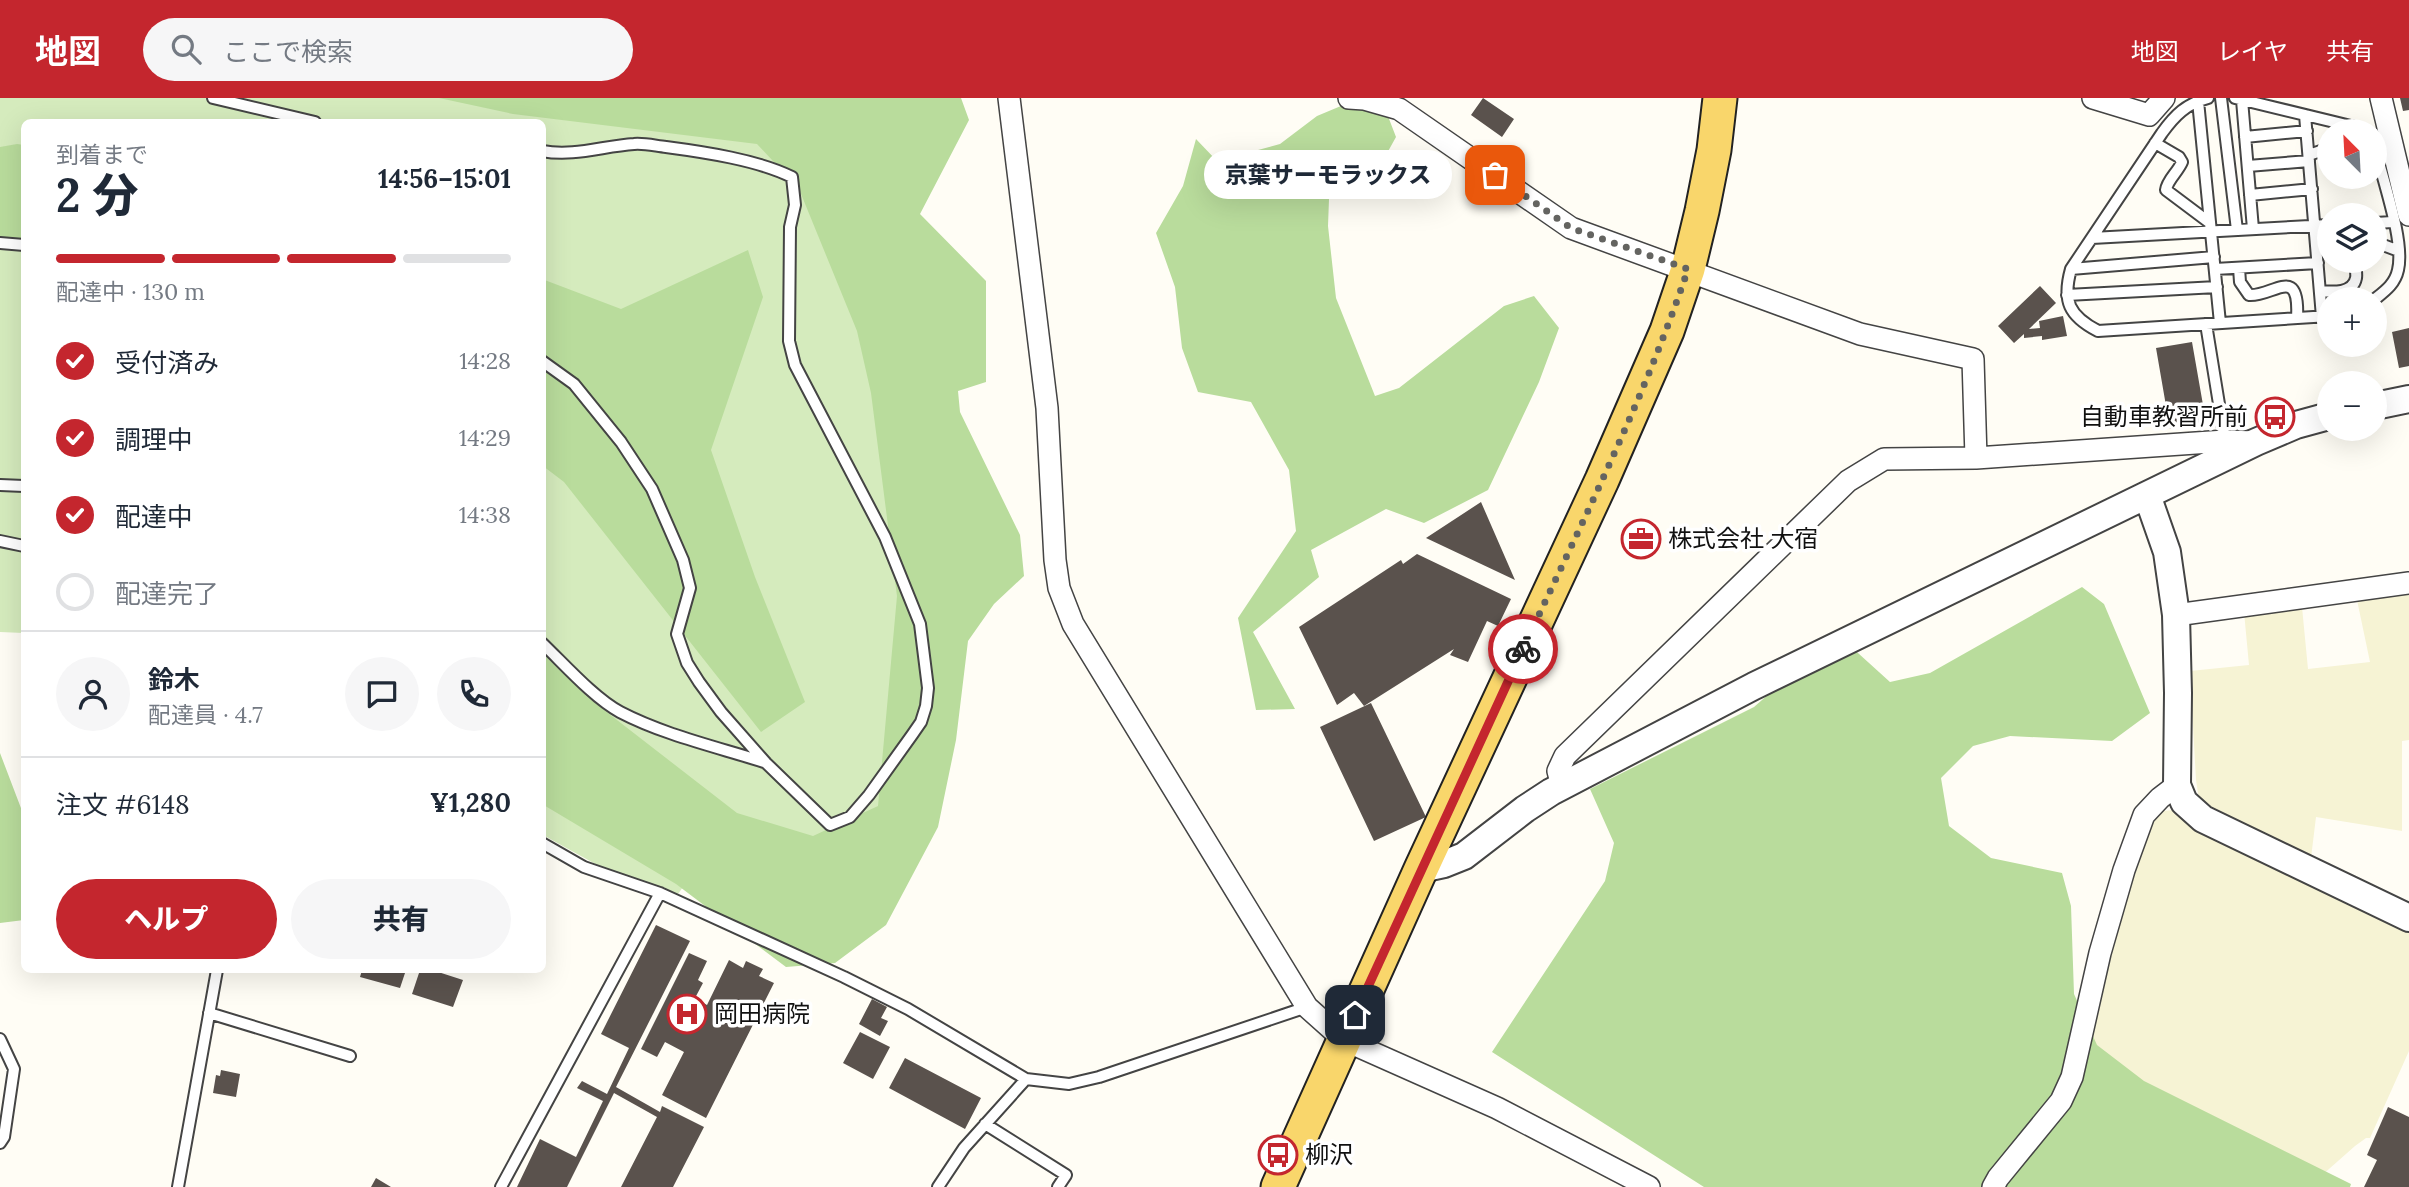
<!DOCTYPE html>
<html lang="ja">
<meta charset="utf-8">
<style>
:root{--surface:#fff;--page:#f6f6f7;--text:#1f2937;--muted:#747a83;--line:#e0e1e3;--accent:#c4262e}
body{margin:0;font-family:Lora,"Noto Sans JP",serif;background:var(--page);color:var(--text);height:100vh;display:flex;flex-direction:column;font-size:26px;white-space:nowrap}
*{box-sizing:border-box;margin:0}
p{font-size:23px;color:var(--muted)}
.icon{flex:none;width:38px;height:38px;fill:none;stroke:currentColor;stroke-width:2;stroke-linecap:round;stroke-linejoin:round}
.map{position:relative;flex:1;overflow:hidden}
.panel{position:absolute;left:21px;top:21px;width:525px;height:854px;display:flex;flex-direction:column;background:var(--surface);border-radius:10px;box-shadow:0 7px 28px #0002}
.panel>*{flex:none}
.needle{width:46px;rotate:336deg}
.fabs{position:absolute;left:2317px;top:21px;display:grid;gap:14px}
.fabs a{display:grid;place-items:center;width:70px;height:70px;border-radius:50%;background:var(--surface);box-shadow:0 7px 28px #0002;font-size:35px}
.pin{position:absolute;display:grid;place-items:center;width:60px;height:60px;color:#fff;margin:-30px;border-radius:14px;box-shadow:0 4px 10px #0006}
.courier{position:absolute;display:grid;place-items:center;width:70px;height:70px;margin:-35px;border:5px solid #c4262e;border-radius:50%;background:#fff;color:#222;box-shadow:0 2px 9px #0007}
.bubble{position:absolute;height:49px;border-radius:24px;background:var(--surface);box-shadow:0 7px 28px #0002;font-size:23px;font-weight:800;line-height:49px;text-align:center}
.overview em{font-style:normal;font-weight:800}
.overview div{display:flex;flex-direction:column-reverse}
.overview{display:flex;align-items:center;justify-content:space-between;height:119px;padding:0 35px}
h1{font-size:46px;font-weight:800;line-height:52px}
.bar{display:grid;grid-template-columns:repeat(4,1fr);gap:10px 7px;align-content:center;height:84px;padding:0 35px}
.bar i{height:9px;border-radius:5px;background:var(--line)}
.bar .current{background:var(--accent)}
.bar p{grid-column:span 4}
.line{display:flex;align-items:center;gap:18px;padding:0 35px;border-top:2px solid var(--line)}
.line div{flex:1}
.round{display:grid;place-items:center;flex:none;width:74px;height:74px;border-radius:37px;background:var(--page)}
ol{padding:0 35px;list-style:none}
li{display:flex;align-items:center;gap:21px;height:77px}
li p{margin-inline-start:auto}
li .icon{padding:7px;border-radius:50%;background:var(--accent);color:#fff;stroke-width:4}
li:last-child{color:var(--muted)}
li i{width:38px;height:38px;border:4px solid var(--line);border-radius:50%}
.cta{display:flex;gap:14px;margin-top:auto;padding:14px 35px}
.cta a{flex:1;height:80px;border-radius:42px;background:var(--accent);color:#fff;font-size:28px;font-weight:800;line-height:80px;text-align:center}
.cta a+a{background:var(--page);color:var(--text)}
header{display:flex;align-items:center;gap:42px;box-sizing:border-box;height:98px;padding:0 35px;background:var(--accent);color:#fff}
header strong{font-size:33px}
nav{display:flex;gap:38px;margin-inline-start:auto;font-size:24px}
.search{width:490px;height:63px;background:var(--page);display:flex;align-items:center;gap:18px;box-sizing:border-box;padding:0 24px;border-radius:38px;color:var(--muted);font-size:26px}
.map>svg:first-child{display:block}
.farmland{fill:#f6f3d4}
.green{fill:#d5ebbd}
.forest{fill:#b9dc9c}
.building{fill:#5a524d}
.lines{fill:none;stroke-linecap:round;stroke-linejoin:round}
.service-casing{stroke:#444;stroke-width:14}
.minor-casing{stroke:#444;stroke-width:24}
.tertiary-casing{stroke:#444;stroke-width:30}
.primary-casing{stroke:#222;stroke-width:37}
.service{stroke:#fff;stroke-width:10}
.minor{stroke:#fff;stroke-width:21}
.tertiary{stroke:#fff;stroke-width:26}
.primary{stroke:#f9d66b;stroke-width:33}
.done{stroke:#646461;stroke-width:7;stroke-dasharray:0 12.6}
.route{stroke:#c4262e;stroke-width:9}
.labels{text-anchor:middle;stroke-width:7;stroke-linejoin:round;paint-order:stroke}
.poi-label{font-size:24px;fill:#111;stroke:#fff;text-anchor:start}
</style>
<header>
<strong>地図</strong>
<div class="search"><svg class="icon" aria-label="search" viewBox="0 0 24 24"><circle cx="10" cy="10" r="6"/><path d="M15 15l6 6"/></svg>ここで検索</div>
<nav><a>地図</a><a>レイヤ</a><a>共有</a></nav>
</header>
<div class="map">
<svg width="2409" height="1089" viewBox="0 0 2409 1089">
<rect width="100%" height="100%" fill="#fffdf5"/>
<!-- farmland -->
<path class="farmland" d="M 2409,494 L 2409,642 L 2402,643 L 2402,733 L 2316,719 L 2311,760 L 2200,708 L 2196,682 L 2190,573 L 2249,567 L 2244,514 L 2302,509 L 2308,571 L 2370,564 L 2357,502 Z
M 2174,712 L 2409,830 L 2409,953 L 2370,1040 L 2366,1040 L 2355,1048 L 2312,1086 L 2076,963 L 2145,729 L 2162,713 Z"/>
<!-- green -->
<path class="green" d="M 0,0 L 859,0 L 935,613 L 835,811 L 729,724 L 678,796 L 599,768 L 543,737 L 542,24 L 24,24 L 24,535 L 0,534 Z"/>
<!-- forest -->
<path class="forest" d="M 439,0 L 961,0 L 969,22 L 920,116 L 986,183 L 986,284 L 958,293 L 960,314 L 1020,437 L 1024,478 L 994,506 L 968,543 L 956,642 L 938,729 L 886,827 L 835,865 L 786,869 L 676,786 L 542,706 L 543,556 L 586,598 L 737,715 L 813,738 L 878,708 L 897,498 L 871,295 L 857,233 L 799,91 L 757,46 L 513,16 Z
M 1360,0 L 1381,0 L 1396,39 L 1381,66 L 1329,101 L 1328,128 L 1336,200 L 1375,298 L 1399,290 L 1504,208 L 1534,198 L 1559,230 L 1539,284 L 1488,392 L 1424,425 L 1386,411 L 1311,452 L 1319,479 L 1253,534 L 1295,611 L 1256,612 L 1238,520 L 1296,433 L 1289,372 L 1251,304 L 1198,294 L 1182,250 L 1175,189 L 1156,135 L 1183,88 L 1196,41 L 1217,63 L 1280,46 L 1317,18 Z
M 17,46 L 24,47 L 24,142 L 0,139 L 0,49 Z
M 748,152 L 763,199 L 711,352 L 755,479 L 805,604 L 761,634 L 564,384 L 543,368 L 542,181 L 621,211 Z
M 2082,489 L 2104,506 L 2150,615 L 2112,643 L 2010,638 L 1973,648 L 1941,680 L 1949,728 L 1991,760 L 2062,775 L 2071,808 L 2074,896 L 2097,947 L 2144,983 L 2351,1086 L 2350,1089 L 1704,1089 L 1492,954 L 1605,783 L 1614,745 L 1590,691 L 1754,609 L 1837,536 L 1890,584 L 1930,575 Z
M 0,655 L 24,718 L 24,822 L 0,825 Z"/>
<!-- building -->
<path class="building" d="M 1483,0 L 1514,21 L 1502,39 L 1471,17 Z
M 2400,0 L 2409,0 L 2409,12 L 2403,13 Z
M 2040,188 L 2056,205 L 2029,231 L 2040,230 L 2039,223 L 2063,218 L 2067,238 L 2042,242 L 2042,238 L 2024,240 L 2024,236 L 2014,245 L 1998,228 Z
M 2409,230 L 2409,268 L 2399,270 L 2392,234 Z
M 2192,244 L 2206,324 L 2170,331 L 2156,250 Z
M 1481,404 L 1515,482 L 1426,440 Z
M 1417,456 L 1511,501 L 1498,528 L 1487,523 L 1468,564 L 1450,557 L 1454,551 L 1364,608 L 1354,595 L 1337,607 L 1299,529 L 1401,462 L 1403,466 Z
M 1371,605 L 1426,719 L 1374,743 L 1320,629 Z
M 656,827 L 690,843 L 616,989 L 660,1014 L 662,1008 L 704,1029 L 673,1089 L 621,1089 L 657,1019 L 614,995 L 567,1089 L 517,1089 L 540,1041 L 576,1059 L 603,1003 L 577,990 L 582,983 L 607,996 L 629,950 L 601,936 Z
M 689,855 L 707,863 L 698,882 L 703,885 L 695,900 L 707,907 L 729,862 L 743,870 L 746,863 L 763,871 L 759,878 L 774,885 L 706,1020 L 662,997 L 684,954 L 665,944 L 657,959 L 641,951 Z
M 362,872 L 406,872 L 400,890 L 360,879 Z
M 420,872 L 432,872 L 463,882 L 453,909 L 412,896 Z
M 872,901 L 887,909 L 881,920 L 888,923 L 880,938 L 859,926 Z
M 860,934 L 890,949 L 873,981 L 843,965 Z
M 905,960 L 981,1000 L 965,1031 L 889,990 Z
M 221,972 L 240,976 L 236,999 L 213,995 L 216,977 L 220,978 Z
M 2388,1009 L 2409,1019 L 2409,1089 L 2364,1089 L 2377,1062 L 2367,1057 Z
M 376,1080 L 391,1089 L 371,1089 Z"/>
<g class="lines">
<defs>
<path id="service" d="M 213,0 L 315,24
M 2208,0 C 2186,6 2175,17 2162,35 L 2071,171 C 2062,203 2069,218 2098,233 L 2329,218
M 2221,0 L 2237,132
M 2235,0 L 2355,29 L 2360,33
M 2242,2 L 2253,131
M 2198,3 L 2220,225
M 2305,17 L 2322,219
M 2245,39 L 2307,33
M 2155,45 L 2179,59 L 2182,64 C 2178,74 2167,82 2166,92 L 2210,125
M 2375,49 C 2382,80 2405,143 2398,172 C 2395,186 2385,193 2375,201
M 542,53 C 574,59 603,48 634,46 C 644,45 656,48 666,49 C 704,54 758,62 792,79 L 795,107 L 790,129 L 789,243 L 795,267 L 885,439 L 920,526 L 928,590 L 926,608 L 921,624 L 912,637 L 869,697 L 850,719 L 830,727 L 766,665 L 721,614 L 699,584 L 687,565 L 677,536 L 690,490 L 683,462 L 652,391 L 621,344 L 574,286 L 542,263
M 2309,57 L 2329,50
M 2248,68 L 2309,63
M 2349,79 L 2350,83 L 2364,79
M 2250,97 L 2312,91
M 2375,125 L 2393,124
M 2092,140 L 2329,127
M 2375,144 L 2399,153
M 0,145 L 24,147
M 2239,170 L 2240,184 L 2249,197 C 2273,199 2300,165 2297,220
M 2071,171 L 2214,159
M 2215,171 L 2318,165
M 2320,193 C 2332,194 2353,196 2356,180 C 2357,176 2355,168 2355,163
M 2067,197 L 2217,189
M 2206,226 L 2225,343
M 0,387 L 24,388
M 0,443 L 24,448
M 542,545 C 564,566 594,600 620,614 C 664,637 717,649 764,664
M 542,745 L 584,769 L 660,795 L 844,879 L 908,911 L 1026,981 L 1069,986 L 1099,979 L 1307,909
M 209,915 L 350,958
M 0,941 L 14,971 L 4,1039 L 0,1045
M 985,1026 L 1066,1077 L 1058,1089
M 178,1089 L 217,872
M 501,1089 L 660,795
M 938,1089 L 964,1050 L 1026,981"/>
<path id="minor" d="M 1009,0 L 1047,310 L 1055,462 L 1059,490 L 1073,526 L 1307,909 L 1344,942 L 1497,1010 L 1649,1089
M 1349,0 L 1364,1 L 1399,11 L 1571,130 L 1860,236 L 1973,261 L 1976,360
M 2093,0 L 2149,17 L 2164,0
M 2381,0 L 2409,117
M 2176,517 L 2409,485
M 1562,688 L 1558,673 L 1565,658 L 1848,383 L 1884,361 L 1976,360 L 2225,343 L 2256,344
M 1993,1089 L 1998,1080 L 2061,1003 L 2072,979 L 2100,855 L 2124,772 L 2144,717 L 2160,700 L 2177,687"/>
<path id="tertiary" d="M 2375,308 L 2409,301
M 2147,397 L 2167,454 L 2176,517 L 2178,595 L 2177,687 L 2184,704 L 2203,721 L 2409,820
M 1421,771 L 1444,766 L 1464,758 L 1525,711 L 1551,694 L 1754,588 L 2256,344 L 2296,327 L 2329,318"/>
<path id="primary" d="M 1278,1089 L 1421,771 L 1602,382 L 1667,233 L 1688,171 L 1702,113 L 1714,52 L 1720,0"/>
</defs>
<!-- service casing -->
<use href="#service" class="service-casing"/>
<!-- minor casing -->
<use href="#minor" class="minor-casing"/>
<!-- tertiary casing -->
<use href="#tertiary" class="tertiary-casing"/>
<!-- primary casing -->
<use href="#primary" class="primary-casing"/>
<!-- service -->
<use href="#service" class="service"/>
<!-- minor -->
<use href="#minor" class="minor"/>
<!-- tertiary -->
<use href="#tertiary" class="tertiary"/>
<!-- primary -->
<use href="#primary" class="primary"/>
</g>
<g class="lines">
<!-- done -->
<path class="done" d="M 1495,77 L 1571,130 L 1688,171 C 1644,302 1581,426 1523,551"/>
<!-- route -->
<path class="route" d="M 1355,917 L 1523,551"/>
</g>
<!-- icons -->
<defs>
<symbol id="bus-ring" viewBox="-11 -11 22 22"><circle r="9.5" fill="#fff" stroke="#c4262e" stroke-width="1.5"/><path d="M-5-6H5V4H4V6H2V4H-2V6H-4V4H-5ZM-3.5-4V0h7V-4ZM-3.5 1.2v1.5H-2V1.2ZM2 1.2v1.5H3.5V1.2Z" fill="#c4262e"/></symbol>
<symbol id="office-ring" viewBox="-11 -11 22 22"><circle r="9.5" fill="#fff" stroke="#c4262e" stroke-width="1.5"/><path d="M-6-3h4V-5.5h4V-3h4V5H-6ZM-1-4.5V-3h2v-1.5ZM-6 0V1H6V0Z" fill="#c4262e"/></symbol>
<symbol id="hospital-ring" viewBox="-11 -11 22 22"><circle r="9.5" fill="#fff" stroke="#c4262e" stroke-width="1.5"/><path d="M-5-5h3v3.5h4V-5h3V5h-3V1.5h-4V5h-3Z" fill="#c4262e"/></symbol>
</defs>
<g fill-rule="evenodd">
<use href="#bus-ring" x="2253" y="297" width="44" height="44"/>
<use href="#office-ring" x="1619" y="419" width="44" height="44"/>
<use href="#hospital-ring" x="665" y="894" width="44" height="44"/>
<use href="#bus-ring" x="1256" y="1035" width="44" height="44"/>
</g>
<g class="labels">
<!-- poi labels -->
<g class="poi-label">
<text x="2248" y="327" text-anchor="end">自動車教習所前</text>
<text x="1668" y="449">株式会社 大宿</text>
<text x="714" y="924">岡田病院</text>
<text x="1305" y="1065">柳沢</text>
</g>
</g>
</svg>
<div class="fabs">
<a><svg class="needle" viewBox="-14 -14 28 28"><path d="M0-13l5 13h-10z" fill="#e53935"/><path d="M0 13l5-13h-10z" fill="#747a83"/></svg></a>
<a><svg class="icon" aria-label="layers" viewBox="0 0 24 24"><path d="M12 4l9 5-9 5-9-5zM3 14l9 5 9-5"/></svg></a>
<a>+</a>
<a>−</a>
</div>
<div class="pin" style="left:1495px;top:77px;background:#ea580c"><svg class="icon" aria-label="bag" viewBox="0 0 24 24"><path d="M5 8h14l-1 12H6zM9 8a3 3 0 0 1 6 0"/></svg></div>
<div class="pin" style="left:1355px;top:917px;background:#1f2937"><svg class="icon" aria-label="home" viewBox="0 0 24 24"><path d="M3 11l9-7 9 7M6 9v11h12V9"/></svg></div>
<div class="courier" style="left:1523px;top:551px"><svg class="icon" aria-label="bike" viewBox="0 0 24 24"><circle cx="6" cy="16" r="4"/><circle cx="18" cy="16" r="4"/><path d="M6 16l4-8h5l3 8M10 8l3 8H6M13 5h3"/></svg></div>
<div class="bubble" style="left:1204px;top:52px;width:248px">京葉サーモラックス</div>
<section class="panel">
<div class="overview"><div><h1>2 分</h1><p>到着まで</p></div><em>14:56–15:01</em></div>
<div class="bar"><i class="current"></i><i class="current"></i><i class="current"></i><i></i><p>配達中 · 130 m</p></div>
<ol>
<li><svg class="icon" aria-label="check" viewBox="0 0 24 24"><path d="M5 12l5 5 9-10"/></svg>受付済み<p>14:28</p></li>
<li><svg class="icon" aria-label="check" viewBox="0 0 24 24"><path d="M5 12l5 5 9-10"/></svg>調理中<p>14:29</p></li>
<li><svg class="icon" aria-label="check" viewBox="0 0 24 24"><path d="M5 12l5 5 9-10"/></svg>配達中<p>14:38</p></li>
<li><i></i>配達完了</li>
</ol>
<div class="line" style="height:126px"><a class="round"><svg class="icon" aria-label="person" viewBox="0 0 24 24"><circle cx="12" cy="8" r="4"/><path d="M4 21q1-7 8-7t8 7"/></svg></a><div><b>鈴木</b><p>配達員 · 4.7</p></div><a class="round"><svg class="icon" aria-label="chat" viewBox="0 0 24 24"><path d="M4 5h16v11H9l-5 4z"/></svg></a><a class="round"><svg class="icon" aria-label="phone" viewBox="0 0 24 24"><path d="M5 4h4l2 5-3 2q2 4 5 5l2-3 5 2v4C11 20 4 13 5 4z"/></svg></a></div>
<div class="line" style="height:91px"><div>注文 #6148</div><b>¥1,280</b></div>
<div class="cta"><a>ヘルプ</a><a>共有</a></div>
</section>
</div>
